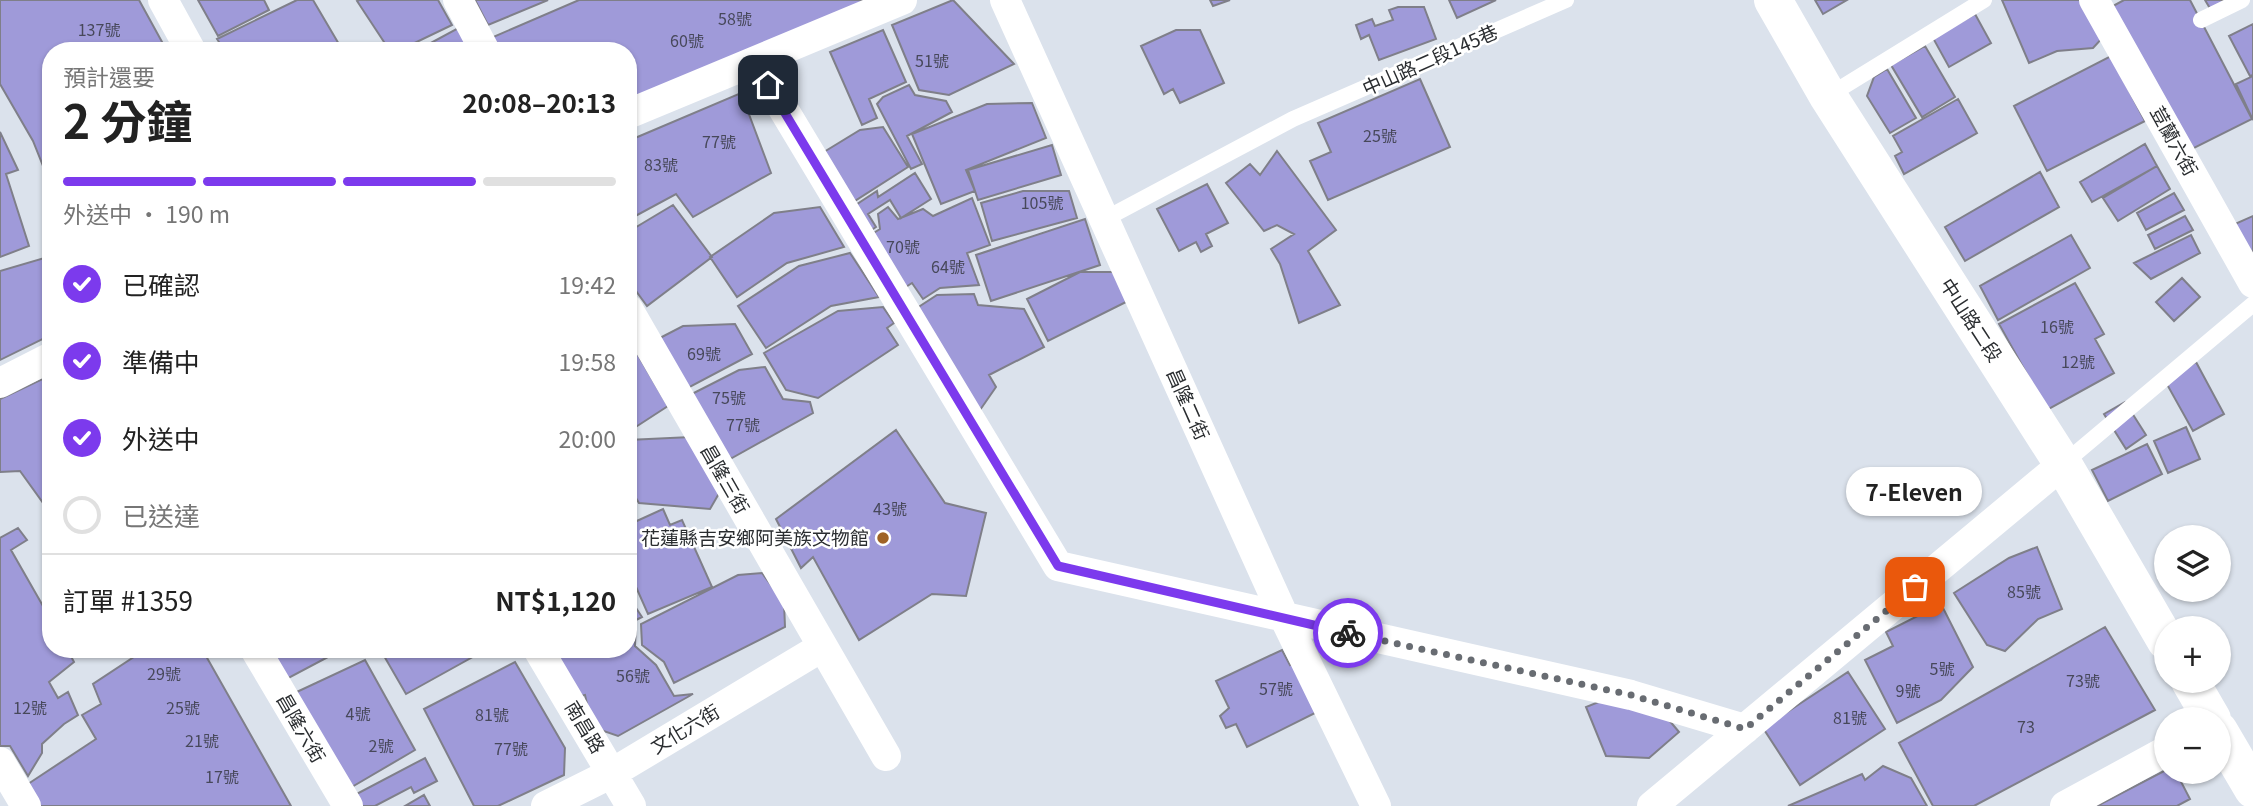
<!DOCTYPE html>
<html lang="zh-TW">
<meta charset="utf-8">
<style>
:root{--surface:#fff;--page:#f6f6f6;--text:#222;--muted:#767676;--line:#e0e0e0;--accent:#7c3aed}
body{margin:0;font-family:Georgia,"Noto Sans TC",serif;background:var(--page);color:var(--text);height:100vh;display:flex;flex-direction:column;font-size:26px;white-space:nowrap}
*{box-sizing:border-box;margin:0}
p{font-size:23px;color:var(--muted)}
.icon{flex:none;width:38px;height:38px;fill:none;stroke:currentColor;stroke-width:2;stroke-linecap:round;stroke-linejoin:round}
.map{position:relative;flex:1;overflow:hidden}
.drawer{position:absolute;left:42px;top:42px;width:595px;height:616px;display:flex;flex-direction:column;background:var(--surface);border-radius:28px;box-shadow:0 2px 5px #0004}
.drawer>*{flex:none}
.controls{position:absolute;left:2154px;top:525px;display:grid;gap:14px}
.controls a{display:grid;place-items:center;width:77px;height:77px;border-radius:50%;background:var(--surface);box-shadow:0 2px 5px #0004;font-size:35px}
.pin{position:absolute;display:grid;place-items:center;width:60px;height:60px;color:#fff;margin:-30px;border-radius:14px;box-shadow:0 4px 10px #0006}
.courier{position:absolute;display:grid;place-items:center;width:70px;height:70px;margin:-35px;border:5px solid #7c3aed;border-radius:50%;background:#fff;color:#222;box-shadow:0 2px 9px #0007}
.bubble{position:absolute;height:49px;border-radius:24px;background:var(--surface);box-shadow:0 2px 5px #0004;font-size:23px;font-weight:700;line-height:49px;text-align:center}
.overview em{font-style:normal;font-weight:700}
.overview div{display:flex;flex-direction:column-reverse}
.overview{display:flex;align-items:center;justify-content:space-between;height:119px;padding:0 21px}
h1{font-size:46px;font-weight:700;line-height:52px}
.bar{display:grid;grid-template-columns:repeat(4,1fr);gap:10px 7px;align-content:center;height:84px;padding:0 21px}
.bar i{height:9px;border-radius:5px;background:var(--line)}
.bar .on{background:var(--accent)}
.bar p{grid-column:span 4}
.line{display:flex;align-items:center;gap:18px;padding:0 21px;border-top:2px solid var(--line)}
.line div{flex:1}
ol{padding:0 21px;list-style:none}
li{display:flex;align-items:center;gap:21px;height:77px}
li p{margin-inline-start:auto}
li .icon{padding:7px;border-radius:50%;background:var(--accent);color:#fff;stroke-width:4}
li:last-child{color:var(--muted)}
li i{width:38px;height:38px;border:4px solid var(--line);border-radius:50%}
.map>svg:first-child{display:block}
.building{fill:#9f9ad9;stroke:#7f7f89;stroke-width:2}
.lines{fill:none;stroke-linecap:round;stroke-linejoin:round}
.lane{stroke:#fff;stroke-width:16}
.street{stroke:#fff;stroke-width:30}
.secondary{stroke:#fff;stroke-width:38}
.done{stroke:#686c72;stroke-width:7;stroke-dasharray:0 12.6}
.route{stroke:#7c3aed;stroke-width:9}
.poi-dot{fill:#9f6326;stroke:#fff;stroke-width:2.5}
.labels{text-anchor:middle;stroke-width:5;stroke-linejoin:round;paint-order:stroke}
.number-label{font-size:16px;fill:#47485a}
.street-label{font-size:19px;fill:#2a2d30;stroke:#fff}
.poi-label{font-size:19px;fill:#2a2d30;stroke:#fff;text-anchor:end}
</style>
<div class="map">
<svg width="2253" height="806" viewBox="0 0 2253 806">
<rect width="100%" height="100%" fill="#dbe2ec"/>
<!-- building -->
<path class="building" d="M 0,0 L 139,0 L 167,51 L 51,51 L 51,186 L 33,141 L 0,84 Z
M 198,0 L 264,0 L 269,10 L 218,36 Z
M 297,0 L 313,0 L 343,51 L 225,51 L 217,39 Z
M 359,0 L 438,0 L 452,25 L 398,51 L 390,51 L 357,1 Z
M 475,0 L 548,0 L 488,25 Z
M 579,0 L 874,0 L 628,103 L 628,51 L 489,51 L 484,41 Z
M 953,0 L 1014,64 L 949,95 L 919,90 L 892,25 Z
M 1210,0 L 1230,0 L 1213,6 Z
M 1449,0 L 1496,0 L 1457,18 Z
M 1815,0 L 1847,0 L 1823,14 Z
M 2002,0 L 2084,0 L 2106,34 L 2093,48 L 2057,51 L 2029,63 Z
M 2124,0 L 2190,0 L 2252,119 L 2188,151 L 2113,6 Z
M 2205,0 L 2227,0 L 2211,10 Z
M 1398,7 L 1424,7 L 1436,39 L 1379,60 L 1369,35 L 1361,39 L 1356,25 L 1372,19 L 1375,26 L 1393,20 L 1389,10 Z
M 1975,14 L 1991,43 L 1949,67 L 1933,38 Z
M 2253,24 L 2253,75 L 2250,76 L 2229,36 Z
M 462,26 L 475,51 L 416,51 Z
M 883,30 L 906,82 L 869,99 L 877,118 L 862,125 L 830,52 Z
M 1176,30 L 1200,30 L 1224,83 L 1180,103 L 1173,89 L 1164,94 L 1141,46 Z
M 1925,46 L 1955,97 L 1922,117 L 1891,65 Z
M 2111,56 L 2145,121 L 2047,171 L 2014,106 Z
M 1887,69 L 1916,118 L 1890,133 L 1867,96 L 1874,77 Z
M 2253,76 L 2253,120 L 2236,84 Z
M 1420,79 L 1450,147 L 1328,200 L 1310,161 L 1331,152 L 1318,123 Z
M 909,85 L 915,95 L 946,101 L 952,112 L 907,136 L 922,164 L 911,169 L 877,104 L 883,97 Z
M 741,93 L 771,173 L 693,217 L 676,194 L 628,220 L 628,141 Z
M 1958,99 L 1977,133 L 1904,174 L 1895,156 L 1902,152 L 1893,136 Z
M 1032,103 L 1046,138 L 966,170 L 975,191 L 941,204 L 912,134 L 987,104 Z
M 883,127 L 908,167 L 850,204 L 819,155 L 860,130 Z
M 0,132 L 18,170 L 6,174 L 29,246 L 0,257 Z
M 2145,144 L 2157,166 L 2092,202 L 2080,182 Z
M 1052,145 L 1061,175 L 978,200 L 968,170 Z
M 1277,151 L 1336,230 L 1308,251 L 1340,305 L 1299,323 L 1280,264 L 1271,249 L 1294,234 L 1277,225 L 1264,231 L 1226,183 L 1250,164 L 1260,175 Z
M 2157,166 L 2170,189 L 2118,221 L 2103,198 Z
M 2040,172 L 2059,207 L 1965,261 L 1945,227 Z
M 915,173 L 931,199 L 901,218 L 890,200 L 868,214 L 876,227 L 861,237 L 845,212 L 877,191 L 878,197 Z
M 1207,184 L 1228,223 L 1206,234 L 1212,246 L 1201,252 L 1196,242 L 1179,251 L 1157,209 Z
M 1023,191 L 1069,191 L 1077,218 L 992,241 L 981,203 Z
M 2174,193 L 2184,210 L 2146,230 L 2137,213 Z
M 972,198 L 990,245 L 967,253 L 979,285 L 940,288 L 923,299 L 912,283 L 901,290 L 867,237 L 880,229 L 878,214 L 888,207 L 898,219 L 923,209 L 933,216 Z
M 673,205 L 712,257 L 647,306 L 628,280 L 628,232 Z
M 820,207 L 844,247 L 787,263 L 737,297 L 710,257 L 774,213 Z
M 2185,216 L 2193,230 L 2155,249 L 2148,235 Z
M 2253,216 L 2253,258 L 2235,224 Z
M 1085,219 L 1100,265 L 991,301 L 976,255 Z
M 2071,235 L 2090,268 L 1998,320 L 1980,286 Z
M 2191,235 L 2200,253 L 2151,279 L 2134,263 Z
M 850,253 L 879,297 L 831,306 L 766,348 L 738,306 L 799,266 Z
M 51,256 L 51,335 L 0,360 L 0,271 Z
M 1080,272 L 1113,272 L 1128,301 L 1048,341 L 1027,299 Z
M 2182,278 L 2200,297 L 2174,321 L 2156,302 Z
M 2075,283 L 2104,334 L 2095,339 L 2114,373 L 2047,410 L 1999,324 Z
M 974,294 L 978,305 L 1024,309 L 1044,347 L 989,375 L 996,387 L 980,410 L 917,308 L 937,295 Z
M 883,307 L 894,323 L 887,328 L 898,345 L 818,398 L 786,390 L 764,353 L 838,311 Z
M 735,324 L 752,354 L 684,390 L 656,340 L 683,326 Z
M 628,338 L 668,406 L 628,432 Z
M 2196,362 L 2224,414 L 2193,431 L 2164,379 Z
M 765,367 L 783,399 L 810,402 L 813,413 L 732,458 L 709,452 L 682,399 L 739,370 Z
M 51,375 L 51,514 L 20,471 L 0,472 L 0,399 Z
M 2125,402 L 2146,435 L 2126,449 L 2104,414 Z
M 2186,427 L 2200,459 L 2168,473 L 2154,441 Z
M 896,430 L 945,503 L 986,513 L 966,596 L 932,594 L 859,640 L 813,557 L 801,568 L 776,519 Z
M 691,437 L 721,490 L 710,509 L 639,503 L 628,485 L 628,440 Z
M 2147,444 L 2162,474 L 2108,501 L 2092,470 Z
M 663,509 L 670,525 L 682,520 L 712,587 L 648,614 L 628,569 L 628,525 Z
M 18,528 L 27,540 L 11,550 L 51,620 L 51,649 L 67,649 L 74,662 L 49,682 L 58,698 L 68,692 L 78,715 L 64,724 L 42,744 L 42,753 L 28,776 L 10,746 L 0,746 L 0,538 Z
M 2037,547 L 2062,609 L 2038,619 L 2005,651 L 1987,645 L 1954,593 L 2009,558 Z
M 762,573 L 784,602 L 785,627 L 674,683 L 664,662 L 642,645 L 641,624 L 738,575 Z
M 1941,604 L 1973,667 L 1941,700 L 1897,723 L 1865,660 L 1893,646 L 1886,632 Z
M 628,605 L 634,605 L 642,617 L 636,620 L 635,646 L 656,665 L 674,696 L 693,694 L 618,736 L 592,727 L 585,695 L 567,699 L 541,649 L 628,649 Z
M 2105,627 L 2155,710 L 1974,806 L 1933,806 L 1899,743 Z
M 146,649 L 202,649 L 291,806 L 40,806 L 28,784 L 96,739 L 82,715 L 101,704 L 93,684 Z
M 263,649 L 343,649 L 281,682 Z
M 380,649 L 487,649 L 406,694 Z
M 1282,650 L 1290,665 L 1295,662 L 1319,711 L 1247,747 L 1236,724 L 1226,728 L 1220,716 L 1229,708 L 1216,681 Z
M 365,660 L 415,750 L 345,791 L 286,697 Z
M 515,662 L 565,748 L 564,775 L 498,806 L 474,806 L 424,709 Z
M 1848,672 L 1885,729 L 1800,785 L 1763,728 Z
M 1621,693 L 1653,701 L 1679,732 L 1649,758 L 1606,756 L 1586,707 Z
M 425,758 L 437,781 L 414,793 L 411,787 L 375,806 L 353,806 L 349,798 Z
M 1883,766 L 1911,778 L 1927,806 L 1788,806 L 1862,774 L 1865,780 Z
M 2166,770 L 2166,772 L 2176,772 L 2190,799 L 2177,806 L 2097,806 Z
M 424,795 L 430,806 L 405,806 Z"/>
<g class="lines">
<!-- lane -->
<path class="lane" d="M 2201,20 L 2242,0
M 1828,96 L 1984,0
M 1105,219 L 1293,119 L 1566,0
M 2063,464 L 2253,304"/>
<!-- street -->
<path class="street" d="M 163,0 L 191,51
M 458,0 L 485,51
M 1005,0 L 1285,619 L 1376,806
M 2094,0 L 2253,283
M 755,62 L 1058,566 L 1631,695 L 1745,729
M 628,114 L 902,0
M 628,309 L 886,756
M 0,383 L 51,357
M 255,649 L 348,806
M 538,649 L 631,806
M 0,762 L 26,806
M 546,806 L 612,773 L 822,647
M 1652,806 L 2063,464
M 2065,806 L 2166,751"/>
<!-- secondary -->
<path class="secondary" d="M 1773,0 L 1828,96 L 2063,464 L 2166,641
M 2190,681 L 2212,719
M 2219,731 L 2253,789"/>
</g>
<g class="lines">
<!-- done -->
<path class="done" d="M 1348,633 L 1631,695 L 1745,729 L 1915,587"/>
<!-- route -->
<path class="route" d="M 768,85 L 1058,566 L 1348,633"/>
</g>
<!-- markers -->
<circle class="poi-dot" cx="883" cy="538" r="7"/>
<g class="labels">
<!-- number labels -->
<g class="number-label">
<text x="735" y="25">58號</text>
<text x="99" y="36">137號</text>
<text x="687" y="47">60號</text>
<text x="932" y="67">51號</text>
<text x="1380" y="142">25號</text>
<text x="719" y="148">77號</text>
<text x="661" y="171">83號</text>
<text x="1042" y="209">105號</text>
<text x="903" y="253">70號</text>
<text x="948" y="273">64號</text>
<text x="2057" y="333">16號</text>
<text x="704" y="360">69號</text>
<text x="2078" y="368">12號</text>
<text x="729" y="404">75號</text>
<text x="743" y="431">77號</text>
<text x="890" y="515">43號</text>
<text x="2024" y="598">85號</text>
<text x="1942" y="675">5號</text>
<text x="164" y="680">29號</text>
<text x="633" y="682">56號</text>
<text x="2083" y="687">73號</text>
<text x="1276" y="695">57號</text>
<text x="1908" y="697">9號</text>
<text x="30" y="714">12號</text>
<text x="183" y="714">25號</text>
<text x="358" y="720">4號</text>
<text x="492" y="721">81號</text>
<text x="1850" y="724">81號</text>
<text x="2026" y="733">73</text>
<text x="202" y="747">21號</text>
<text x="381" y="752">2號</text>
<text x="511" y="755">77號</text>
<text x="222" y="783">17號</text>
</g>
<!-- street labels -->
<g class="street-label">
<text transform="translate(1430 60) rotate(-24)" y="7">中山路二段145巷</text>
<text transform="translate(2174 141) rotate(61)" y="7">荳蘭六街</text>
<text transform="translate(1971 320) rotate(57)" y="7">中山路二段</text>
<text transform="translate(1188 404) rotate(66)" y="7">昌隆二街</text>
<text transform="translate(725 479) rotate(60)" y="7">昌隆三街</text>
<text transform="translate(585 727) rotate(59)" y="7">南昌路</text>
<text transform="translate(301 728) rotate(60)" y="7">昌隆六街</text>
<text transform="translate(685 729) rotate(-31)" y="7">文化六街</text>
</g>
<!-- poi labels -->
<g class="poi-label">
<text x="869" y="545">花蓮縣吉安鄉阿美族文物館</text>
</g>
</g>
</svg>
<div class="controls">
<a><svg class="icon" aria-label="layers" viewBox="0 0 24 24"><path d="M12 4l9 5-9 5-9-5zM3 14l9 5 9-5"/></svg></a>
<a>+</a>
<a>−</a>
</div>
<div class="pin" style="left:1915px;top:587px;background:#ea580c"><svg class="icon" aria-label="bag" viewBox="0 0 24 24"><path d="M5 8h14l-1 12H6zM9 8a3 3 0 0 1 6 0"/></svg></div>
<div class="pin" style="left:768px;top:85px;background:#1f2937"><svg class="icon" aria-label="home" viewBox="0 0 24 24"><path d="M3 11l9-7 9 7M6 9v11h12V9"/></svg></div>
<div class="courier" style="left:1348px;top:633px"><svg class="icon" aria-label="bike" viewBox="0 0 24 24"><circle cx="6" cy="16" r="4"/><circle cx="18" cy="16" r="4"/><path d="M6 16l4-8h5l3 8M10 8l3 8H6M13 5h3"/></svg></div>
<div class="bubble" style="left:1846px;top:467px;width:136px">7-Eleven</div>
<section class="drawer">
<div class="overview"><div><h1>2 分鐘</h1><p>預計還要</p></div><em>20:08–20:13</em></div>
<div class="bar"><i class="on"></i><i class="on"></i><i class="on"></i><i></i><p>外送中 · 190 m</p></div>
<ol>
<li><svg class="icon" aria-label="check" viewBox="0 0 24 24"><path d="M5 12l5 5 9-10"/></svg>已確認<p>19:42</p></li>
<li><svg class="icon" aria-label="check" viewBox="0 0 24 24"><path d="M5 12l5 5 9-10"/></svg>準備中<p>19:58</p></li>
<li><svg class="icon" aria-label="check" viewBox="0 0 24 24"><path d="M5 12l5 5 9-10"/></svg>外送中<p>20:00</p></li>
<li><i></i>已送達</li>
</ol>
<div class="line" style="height:91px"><div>訂單 #1359</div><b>NT$1,120</b></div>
</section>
</div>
